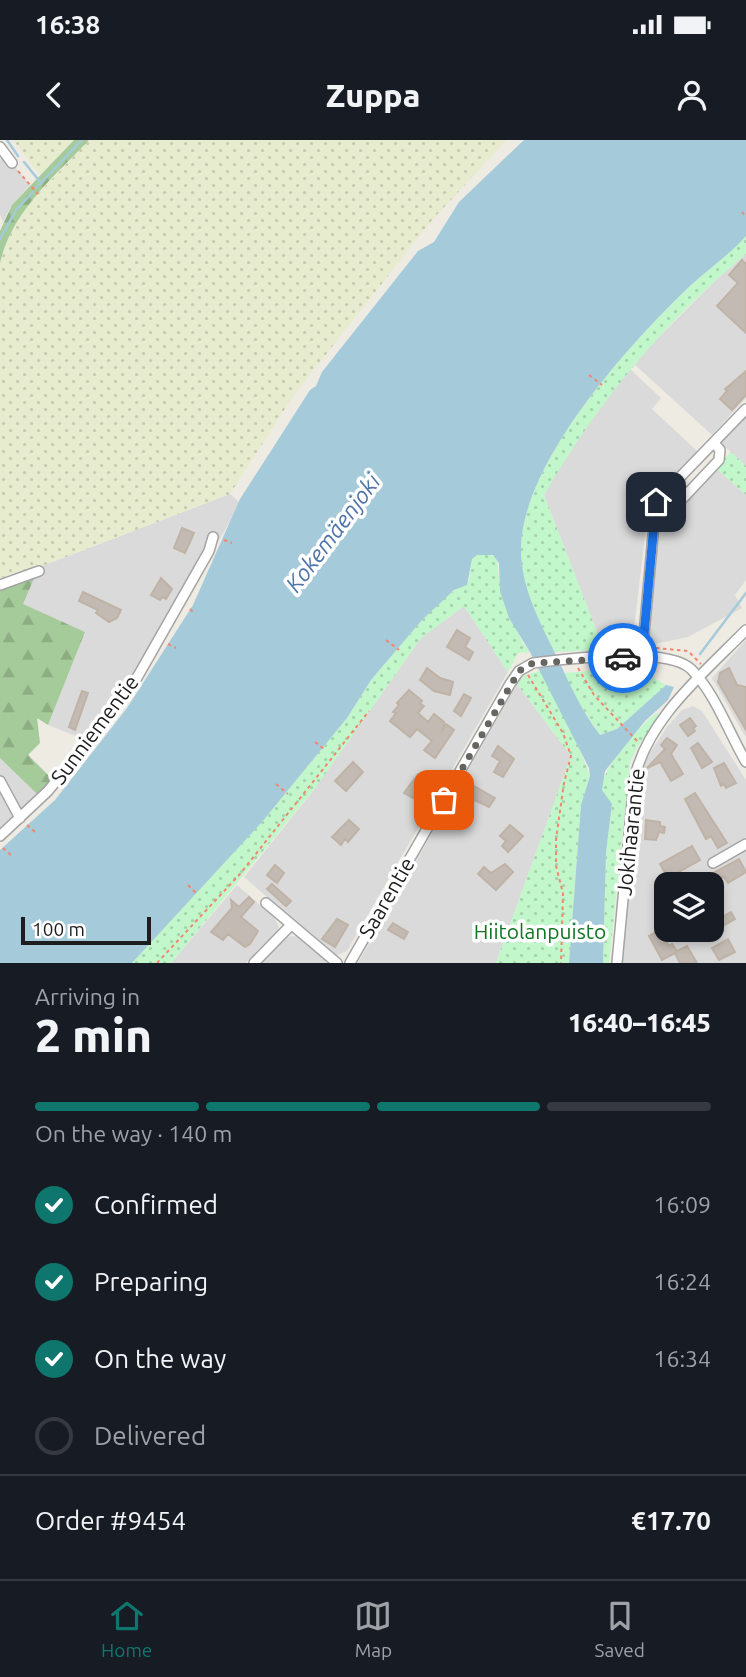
<!DOCTYPE html>
<meta charset="utf-8">
<style>
:root{--surface:#171b24;--page:#20242c;--text:#f1f3f6;--muted:#9ea1a6;--line:#363941;--accent:#0f766e}
body{margin:0;font-family:Ubuntu,sans-serif;background:var(--page);color:var(--text);height:100vh;display:flex;flex-direction:column;font-size:26px;white-space:nowrap}
*{box-sizing:border-box;margin:0}
p{font-size:23px;color:var(--muted)}
.icon{flex:none;width:38px;height:38px;fill:none;stroke:currentColor;stroke-width:2;stroke-linecap:round;stroke-linejoin:round}
.map{position:relative;height:823px;overflow:hidden}
.panel{display:flex;flex-direction:column;background:var(--surface);flex:1}
.panel>*{flex:none}
.fabs{position:absolute;left:654px;top:732px;display:grid;gap:14px}
.fabs a{display:grid;place-items:center;width:70px;height:70px;border-radius:14px;background:var(--surface);box-shadow:0 4px 10px #0003;font-size:35px}
.scale{position:absolute;left:21px;bottom:18px;width:130px;box-sizing:border-box;padding-left:7px;border:4px solid #1d1d1d;border-top:0;font-size:19px;line-height:24px;white-space:nowrap;color:#1d1d1d;-webkit-text-stroke:5px #fff;paint-order:stroke}
.pin{position:absolute;display:grid;place-items:center;width:60px;height:60px;color:#fff;margin:-30px;border-radius:14px;box-shadow:0 4px 10px #0006}
.courier{position:absolute;display:grid;place-items:center;width:70px;height:70px;margin:-35px;border:5px solid #1a73e8;border-radius:50%;background:#fff;color:#222;box-shadow:0 2px 9px #0007}
.head em{font-style:normal;font-weight:800}
.head div{display:flex;flex-direction:column-reverse}
.head{display:flex;align-items:center;justify-content:space-between;height:119px;padding:0 35px}
h1{font-size:46px;font-weight:800;line-height:52px}
.bar{display:grid;grid-template-columns:repeat(4,1fr);gap:10px 7px;align-content:center;height:84px;padding:0 35px}
.bar i{height:9px;border-radius:5px;background:var(--line)}
.bar .selected{background:var(--accent)}
.bar p{grid-column:span 4}
.line{display:flex;align-items:center;gap:18px;padding:0 35px;border-top:2px solid var(--line)}
.line div{flex:1}
ol{padding:0 35px;list-style:none}
li{display:flex;align-items:center;gap:21px;height:77px}
li p{margin-inline-start:auto}
li .icon{padding:7px;border-radius:50%;background:var(--accent);color:#fff;stroke-width:4}
li:last-child{color:var(--muted)}
li i{width:38px;height:38px;border:4px solid var(--line);border-radius:50%}
.status{display:flex;justify-content:space-between;align-items:center;height:49px;padding:0 35px;background:var(--surface);direction:ltr}
.status svg{height:19px;fill:currentColor}
header{display:flex;justify-content:space-between;align-items:center;height:91px;padding:0 35px;background:var(--surface);font-size:32px;font-weight:800}
.tab-bar{display:flex;justify-content:space-around;align-items:center;height:98px;border-top:2px solid var(--line);background:var(--surface);font-size:19px;color:var(--muted)}
.tab-bar a{display:grid;justify-items:center;gap:4px}
.tab-bar .selected{color:var(--accent)}
.map>svg:first-child{display:block}
.residential{fill:#dbdada;fill-rule:evenodd}
.farmland{fill:url(#farmland-dots)}
.forest{fill:url(#forest-firs)}
.park{fill:url(#park-dots)}
.water{fill:#a5cada}
.lines{fill:none;stroke-linecap:round;stroke-linejoin:round}
.stream{stroke:#a5cada;stroke-width:2.5}
.building{fill:#c2bab3;stroke:#bfb3a6;stroke-width:2}
.minor-casing{stroke:#a4a4a4;stroke-width:12}
.path{stroke:#f3866e;stroke-width:2;stroke-dasharray:3.5 3.5;stroke-linecap:butt}
.minor{stroke:#fff;stroke-width:9}
.done{stroke:#666562;stroke-width:7;stroke-dasharray:0 12.6}
.route{stroke:#1a73e8;stroke-width:9}
.labels{text-anchor:middle;stroke-width:7;stroke-linejoin:round;paint-order:stroke}
.street-label{font-size:21px;fill:#1d1d1d;stroke:#fff}
.park-label{font-size:21px;fill:#107620;stroke:#fff}
.water-label{font-size:23px;font-style:italic;fill:#4e74a8;stroke:#fff}
</style>
<div class="status"><b>16:38</b><svg viewBox="0 0 49 12"><path d="M0 12V9h3v3zM5 12V6h3v6zM10 12V3h3v9zM15 12V0h3v12zM26 1h20v11H26zM47 4h2v5h-2z"/></svg></div>
<header><svg class="icon" aria-label="back" viewBox="0 0 24 24"><path d="M15 5l-7 7 7 7"/></svg>Zuppa<svg class="icon" aria-label="person" viewBox="0 0 24 24"><circle cx="12" cy="8" r="4"/><path d="M4 21q1-7 8-7t8 7"/></svg></header>
<div class="map">
<svg width="746" height="823" viewBox="0 0 746 823">
<defs>
<pattern id="farmland-dots" width="8" height="8" patternUnits="userSpaceOnUse" patternTransform="scale(1.75)"><rect width="8" height="8" fill="#e8eccf"/><path d="M2 2h.1M6 6h.1" fill="none" stroke="#c7cab1" stroke-width="1.8" stroke-linecap="round"/></pattern>
<pattern id="forest-firs" width="22" height="20" patternUnits="userSpaceOnUse" patternTransform="scale(1.75)"><rect width="22" height="20" fill="#a4cb99"/><path d="M5 1l3.5 6h-7zM16 11l3.5 6h-7z" fill="#8dae83"/></pattern>
<pattern id="park-dots" width="8" height="8" patternUnits="userSpaceOnUse" patternTransform="scale(1.75)"><rect width="8" height="8" fill="#c1f7ca"/><path d="M2 2h.1M6 6h.1" fill="none" stroke="#a5d3ad" stroke-width="1.8" stroke-linecap="round"/></pattern>
</defs>
<rect width="100%" height="100%" fill="#eeebe3"/>
<!-- residential -->
<path class="residential" d="M 7,17 L 30,45 L 12,65 L 3,82 L 0,74 L 0,20 Z
M 746,114 L 746,258 L 712,295 L 633,223 L 718,138 Z
M 629,228 L 661,258 L 652,269 L 697,311 L 649,363 L 632,505 L 626,510 L 604,510 L 544,355 L 579,294 Z
M 746,277 L 746,326 L 721,303 Z
M 716,328 L 746,355 L 746,440 L 735,455 L 742,468 L 688,497 L 654,504 L 647,498 L 658,394 Z
M 230,354 L 239,362 L 230,381 L 133,552 L 93,603 L 48,585 L 85,492 L 22,464 L 39,427 Z
M 464,466 L 508,532 L 347,811 L 335,816 L 244,737 L 313,651 L 421,498 Z
M 746,500 L 746,596 L 745,596 L 712,538 Z
M 517,544 L 571,616 L 496,823 L 358,823 Z
M 693,566 L 702,571 L 746,640 L 746,697 L 710,719 L 715,727 L 746,709 L 746,823 L 621,823 L 640,637 L 649,614 L 667,587 L 682,570 ZM 667,744 L 712,744 L 712,789 L 667,789 Z
M 0,618 L 37,654 L 0,690 Z
M 237,745 L 274,777 L 279,787 L 276,793 L 246,823 L 171,823 Z
M 292,796 L 299,797 L 328,823 L 261,823 L 285,798 Z"/>
<!-- farmland -->
<path class="farmland" d="M 13,0 L 74,0 L 40,35 Z
M 89,0 L 507,0 L 433,79 L 294,255 L 230,354 L 0,442 L 0,123 L 11,89 L 22,71 Z"/>
<!-- forest -->
<path class="forest" d="M 74,0 L 89,0 C 54,37 12,71 0,123 L 0,91 L 12,65 Z
M 39,427 L 23,464 L 85,492 L 48,585 L 37,578 L 40,603 L 28,615 L 53,640 L 37,654 L 0,618 L 0,442 Z"/>
<!-- park -->
<path class="park" d="M 746,96 L 746,114 C 662,184 599,261 544,355 L 604,510 L 554,512 C 539,479 521,448 521,411 C 520,324 630,204 690,146 C 708,129 730,114 746,96 Z
M 731,312 L 746,326 L 746,355 L 716,328 Z
M 477,415 L 490,414 L 497,419 L 499,441 L 522,502 L 530,512 L 518,513 L 508,532 L 464,466 L 421,498 L 316,647 L 171,823 L 132,823 L 262,682 L 347,578 L 371,540 L 422,480 L 445,457 L 469,441 L 472,419 Z
M 616,529 L 645,533 L 666,545 L 617,589 L 600,595 L 576,559 L 564,533 Z
M 540,531 L 574,595 L 590,636 L 581,665 L 569,823 L 496,823 L 571,616 L 517,544 L 525,535 Z
M 657,573 L 660,576 L 638,606 L 630,622 L 609,823 L 603,823 L 606,712 L 612,664 C 609,661 604,655 602,651 C 597,634 642,583 657,573 Z"/>
<!-- water -->
<path class="water" d="M 524,0 L 746,0 L 746,96 C 730,114 709,129 691,145 C 630,203 519,325 521,412 C 522,447 537,476 552,507 C 567,537 579,568 600,595 L 617,589 L 666,545 L 674,547 L 668,560 L 645,581 L 605,631 L 602,650 L 612,664 L 606,712 L 603,823 L 569,823 L 581,665 L 590,636 L 589,628 L 530,512 L 509,478 L 500,451 L 499,423 L 493,415 L 477,415 L 472,419 L 467,445 L 454,450 L 422,480 L 371,540 L 347,578 L 262,682 L 132,823 L 0,823 L 0,710 L 55,660 L 127,568 L 193,465 L 240,359 L 310,250 L 316,246 L 322,232 L 418,111 L 434,102 L 459,62 Z"/>
<g class="lines">
<!-- stream -->
<path class="stream" d="M 7,0 L 18,16
M 24,22 L 41,43
M 36,48 L 82,0
M 0,99 L 16,70 L 33,52
M 700,514 L 746,453"/>
</g>
<!-- building -->
<path class="building" d="M 742,120 L 746,124 L 746,193 L 717,166 L 738,143 L 729,135 Z
M 746,231 L 746,255 L 732,270 L 720,259 L 727,251 L 725,249 Z
M 182,388 L 194,393 L 185,413 L 174,408 Z
M 161,438 L 172,449 L 166,459 L 162,457 L 160,460 L 151,455 Z
M 83,452 L 121,470 L 117,478 L 109,482 L 96,473 L 98,470 L 79,461 Z
M 457,490 L 470,498 L 465,507 L 473,512 L 469,520 L 447,507 Z
M 427,528 L 440,538 L 453,542 L 450,555 L 434,551 L 420,540 Z
M 729,528 L 737,545 L 746,547 L 746,590 L 718,542 L 720,533 Z
M 409,550 L 422,561 L 420,564 L 424,566 L 418,573 L 428,582 L 434,574 L 444,582 L 442,592 L 446,584 L 454,590 L 435,618 L 424,610 L 432,601 L 417,589 L 410,597 L 390,581 L 396,573 L 393,572 L 399,565 L 397,563 Z
M 82,551 L 88,553 L 75,590 L 69,587 Z
M 464,554 L 471,558 L 461,576 L 454,571 Z
M 690,578 L 696,586 L 693,588 L 695,591 L 688,596 L 680,585 Z
M 667,598 L 677,605 L 671,614 L 683,634 L 671,641 L 660,622 L 647,628 L 665,609 L 661,605 Z
M 698,603 L 712,622 L 702,628 L 691,608 Z
M 498,606 L 514,619 L 503,637 L 494,632 L 500,621 L 492,616 Z
M 353,622 L 363,632 L 346,651 L 335,641 Z
M 724,623 L 736,643 L 726,648 L 724,644 L 721,646 L 714,628 Z
M 418,634 L 428,640 L 413,658 L 404,653 Z
M 474,646 L 495,658 L 489,667 L 468,657 Z
M 695,653 L 727,703 L 718,708 L 711,696 L 706,699 L 685,659 Z
M 349,680 L 359,689 L 348,702 L 345,699 L 341,705 L 332,697 Z
M 646,680 L 660,682 L 660,686 L 665,687 L 664,693 L 659,692 L 656,700 L 645,699 Z
M 510,685 L 523,696 L 508,712 L 502,706 L 506,701 L 500,696 Z
M 692,706 L 700,720 L 668,738 L 660,724 Z
M 739,719 L 746,732 L 728,743 L 724,737 L 712,744 L 693,744 Z
M 505,724 L 513,732 L 496,750 L 478,734 L 484,727 L 491,733 Z
M 275,725 L 284,733 L 277,743 L 267,735 Z
M 272,744 L 291,761 L 286,766 L 267,749 Z
M 249,757 L 254,762 L 241,777 L 258,791 L 250,804 L 245,807 L 228,794 L 223,800 L 211,792 L 232,768 L 231,760 L 239,767 Z
M 731,772 L 735,779 L 719,788 L 715,781 Z
M 337,779 L 348,785 L 335,807 L 322,799 Z
M 393,783 L 408,792 L 404,799 L 388,790 Z
M 660,790 L 669,806 L 672,804 L 677,811 L 687,806 L 697,823 L 680,823 L 675,813 L 662,820 L 649,796 Z
M 728,799 L 735,812 L 719,820 L 712,808 Z"/>
<g class="lines">
<defs>
<path id="minor" d="M 0,7 L 12,23
M 653,390 L 719,320 L 720,310 L 714,303
M 0,445 L 39,431
M 642,517 L 656,362 L 746,269
M 0,641 L 20,678
M 0,696 L 48,651 L 130,550 L 209,411 L 213,397
M 713,723 L 746,704
M 266,763 L 337,823
M 254,823 L 291,785
M 350,823 L 510,544 L 519,531 L 533,523 C 566,519 667,506 691,529 C 715,553 729,593 746,622
M 617,823 L 634,641 C 646,580 704,533 746,490"/>
</defs>
<!-- minor casing -->
<use href="#minor" class="minor-casing"/>
<!-- path -->
<path class="path" d="M 18,31 L 38,54
M 742,72 L 746,77
M 589,235 L 602,245
M 224,400 L 232,403
M 190,469 L 193,472
M 386,500 L 399,510
M 168,504 L 176,508
M 656,508 L 688,511 L 701,524
M 578,528 L 594,555 L 637,601
M 528,535 L 563,593 L 571,616 L 564,643 L 556,699 L 556,726 L 563,753 L 561,823
M 315,602 L 324,609
M 276,644 L 288,654
M 27,685 L 35,692
M 3,708 L 12,716
M 188,745 L 197,754
M 157,823 L 240,734 L 369,571"/>
<!-- minor -->
<use href="#minor" class="minor"/>
</g>
<g class="lines">
<!-- done -->
<path class="done" d="M 444,660 L 519,531 L 533,523 L 623,518"/>
<!-- route -->
<path class="route" d="M 623,518 L 642,517 L 656,362"/>
</g>
<g class="labels">
<!-- street labels -->
<g class="street-label">
<text transform="translate(95 590) rotate(-53)" y="7">Sunniementie</text>
<text transform="translate(631 692) rotate(-84)" y="7">Jokihaarantie</text>
<text transform="translate(387 758) rotate(-60)" y="7">Saarentie</text>
</g>
<!-- park labels -->
<g class="park-label">
<text x="540" y="799">Hiitolanpuisto</text>
</g>
<!-- water labels -->
<g class="water-label">
<text transform="translate(333 393) rotate(-53)" y="8">Kokemäenjoki</text>
</g>
</g>
</svg>
<div class="fabs">
<a><svg class="icon" aria-label="layers" viewBox="0 0 24 24"><path d="M12 4l9 5-9 5-9-5zM3 14l9 5 9-5"/></svg></a>
</div>
<div class="scale">100 m</div>
<div class="pin" style="left:444px;top:660px;background:#ea580c"><svg class="icon" aria-label="bag" viewBox="0 0 24 24"><path d="M5 8h14l-1 12H6zM9 8a3 3 0 0 1 6 0"/></svg></div>
<div class="pin" style="left:656px;top:362px;background:#1f2937"><svg class="icon" aria-label="home" viewBox="0 0 24 24"><path d="M3 11l9-7 9 7M6 9v11h12V9"/></svg></div>
<div class="courier" style="left:623px;top:518px"><svg class="icon" aria-label="car" viewBox="0 0 24 24"><path d="M5 17H2v-5l4-1 3-4h7l3 4 3 1v5h-3M9 17h6M6 11h13"/><circle cx="7" cy="17" r="2"/><circle cx="17" cy="17" r="2"/></svg></div>
</div>
<section class="panel">
<div class="head"><div><h1>2 min</h1><p>Arriving in</p></div><em>16:40–16:45</em></div>
<div class="bar"><i class="selected"></i><i class="selected"></i><i class="selected"></i><i></i><p>On the way · 140 m</p></div>
<ol>
<li><svg class="icon" aria-label="check" viewBox="0 0 24 24"><path d="M5 12l5 5 9-10"/></svg>Confirmed<p>16:09</p></li>
<li><svg class="icon" aria-label="check" viewBox="0 0 24 24"><path d="M5 12l5 5 9-10"/></svg>Preparing<p>16:24</p></li>
<li><svg class="icon" aria-label="check" viewBox="0 0 24 24"><path d="M5 12l5 5 9-10"/></svg>On the way<p>16:34</p></li>
<li><i></i>Delivered</li>
</ol>
<div class="line" style="height:91px"><div>Order #9454</div><b>€17.70</b></div>
</section>
<nav class="tab-bar">
<a class="selected"><svg class="icon" aria-label="home" viewBox="0 0 24 24"><path d="M3 11l9-7 9 7M6 9v11h12V9"/></svg>Home</a>
<a><svg class="icon" aria-label="map" viewBox="0 0 24 24"><path d="M3 6l6-2 6 2 6-2v14l-6 2-6-2-6 2zM9 4v14M15 6v14"/></svg>Map</a>
<a><svg class="icon" aria-label="saved" viewBox="0 0 24 24"><path d="M7 4h10v16l-5-4-5 4z"/></svg>Saved</a>
</nav>
